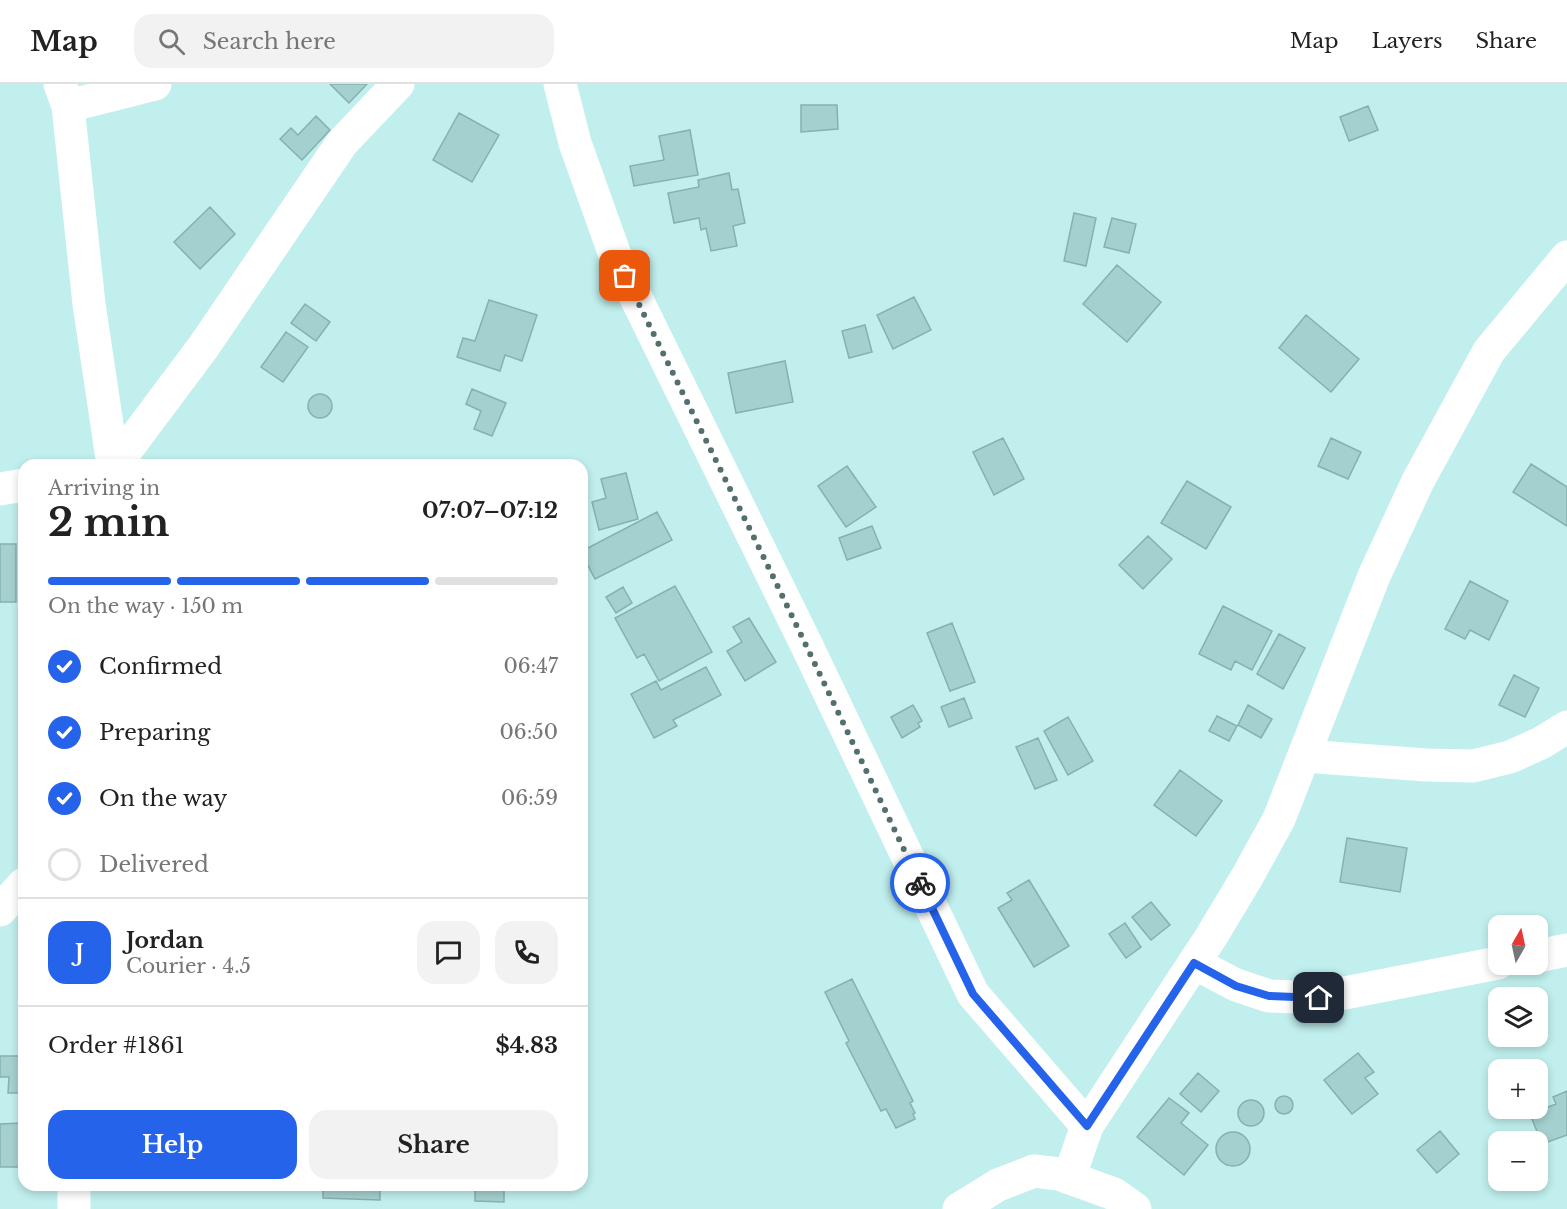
<!DOCTYPE html>
<meta charset="utf-8">
<style>
:root{--surface:#fff;--page:#f2f2f2;--text:#222;--muted:#767676;--line:#e0e0e0;--accent:#2563eb}
body{margin:0;font-family:"Libre Baskerville",serif;background:var(--page);color:var(--text);height:100vh;display:flex;flex-direction:column;font-size:22px;white-space:nowrap}
*{box-sizing:border-box;margin:0}
p{font-size:20px;color:var(--muted)}
.icon{flex:none;width:33px;height:33px;fill:none;stroke:currentColor;stroke-width:2;stroke-linecap:round;stroke-linejoin:round}
.map{position:relative;flex:1;overflow:hidden}
.drawer{position:absolute;left:18px;top:375px;width:570px;height:732px;display:flex;flex-direction:column;background:var(--surface);border-radius:18px;box-shadow:0 3px 9px #0003}
.drawer>*{flex:none}
.needle{width:39px;rotate:9deg}
.fabs{position:absolute;left:1488px;top:831px;display:grid;gap:12px}
.fabs a{display:grid;place-items:center;width:60px;height:60px;border-radius:12px;background:var(--surface);box-shadow:0 3px 9px #0003;font-size:30px}
.pin{position:absolute;display:grid;place-items:center;width:51px;height:51px;color:#fff;margin:-26px;border-radius:12px;box-shadow:0 3px 9px #0006}
.courier{position:absolute;display:grid;place-items:center;width:60px;height:60px;margin:-30px;border:4px solid #2563eb;border-radius:50%;background:#fff;color:#222;box-shadow:0 2px 8px #0007}
.overview em{font-style:normal;font-weight:700}
.overview div{display:flex;flex-direction:column-reverse}
.overview{display:flex;align-items:center;justify-content:space-between;height:102px;padding:0 30px}
h1{font-size:39px;font-weight:700;line-height:45px}
.bar{display:grid;grid-template-columns:repeat(4,1fr);gap:9px 6px;align-content:center;height:72px;padding:0 30px}
.bar i{height:8px;border-radius:4px;background:var(--line)}
.bar .on{background:var(--accent)}
.bar p{grid-column:span 4}
.line{display:flex;align-items:center;gap:15px;padding:0 30px;border-top:2px solid var(--line)}
.line div{flex:1}
.round{display:grid;place-items:center;flex:none;width:63px;height:63px;border-radius:18px;background:var(--page)}
ol{padding:0 30px;list-style:none}
li{display:flex;align-items:center;gap:18px;height:66px}
li p{margin-inline-start:auto}
li .icon{padding:6px;border-radius:50%;background:var(--accent);color:#fff;stroke-width:4}
li:last-child{color:var(--muted)}
li i{width:33px;height:33px;border:3px solid var(--line);border-radius:50%}
.cta{display:flex;gap:12px;margin-top:auto;padding:12px 30px}
.cta a{flex:1;height:69px;border-radius:18px;background:var(--accent);color:#fff;font-size:24px;font-weight:700;line-height:69px;text-align:center}
.cta a+a{background:var(--page);color:var(--text)}
header{display:flex;align-items:center;gap:36px;box-sizing:border-box;height:84px;padding:0 30px;background:var(--surface);border-bottom:2px solid var(--line)}
header strong{font-size:28px}
nav{display:flex;gap:33px;margin-inline-start:auto;font-size:21px}
.search{width:420px;height:54px;background:var(--page);display:flex;align-items:center;gap:15px;box-sizing:border-box;padding:0 21px;border-radius:18px;color:var(--muted);font-size:22px}
.map>svg:first-child{display:block}
.building{fill:#a4d1cf;stroke:#85b1b0;stroke-width:1.5}
.lines{fill:none;stroke-linecap:round;stroke-linejoin:round}
.minor{stroke:#fff;stroke-width:33}
.done{stroke:#536f6e;stroke-width:6;stroke-dasharray:0 10.8}
.route{stroke:#2563eb;stroke-width:8}
</style>
<header>
<strong>Map</strong>
<div class="search"><svg class="icon" aria-label="search" viewBox="0 0 24 24"><circle cx="10" cy="10" r="6"/><path d="M15 15l6 6"/></svg>Search here</div>
<nav><a>Map</a><a>Layers</a><a>Share</a></nav>
</header>
<div class="map">
<svg width="1567" height="1125" viewBox="0 0 1567 1125">
<rect width="100%" height="100%" fill="#c0efed"/>
<!-- building -->
<path class="building" d="M 330,0 L 367,0 L 349,19 Z
M 801,21 L 837,21 L 838,45 L 801,48 Z
M 1368,22 L 1378,46 L 1349,57 L 1340,33 Z
M 459,29 L 499,51 L 472,98 L 433,76 Z
M 316,32 L 330,46 L 302,76 L 280,55 L 291,44 L 298,51 Z
M 690,46 L 698,91 L 634,102 L 630,82 L 664,76 L 659,52 Z
M 729,89 L 732,106 L 738,105 L 745,139 L 733,142 L 737,162 L 711,167 L 706,144 L 701,146 L 699,134 L 674,139 L 668,109 L 699,103 L 698,96 Z
M 210,123 L 235,150 L 200,185 L 174,158 Z
M 1074,129 L 1096,134 L 1086,182 L 1064,177 Z
M 1112,134 L 1136,140 L 1129,169 L 1104,163 Z
M 1117,181 L 1161,218 L 1127,258 L 1083,220 Z
M 914,213 L 931,246 L 893,265 L 877,231 Z
M 489,216 L 537,231 L 522,277 L 505,271 L 500,287 L 457,273 L 463,254 L 475,257 Z
M 305,220 L 330,238 L 316,257 L 291,239 Z
M 1306,231 L 1359,275 L 1331,308 L 1279,264 Z
M 865,241 L 872,268 L 849,274 L 842,247 Z
M 286,248 L 308,263 L 283,298 L 261,283 Z
M 785,277 L 793,318 L 736,329 L 728,289 Z
M 472,305 L 506,319 L 492,352 L 474,345 L 481,327 L 466,320 Z
M308 322a12 12 0 1 1 24 0a12 12 0 1 1-24 0Z
M 1003,354 L 1024,395 L 994,411 L 973,368 Z
M 1331,354 L 1361,368 L 1348,395 L 1318,382 Z
M 1531,380 L 1567,403 L 1567,442 L 1513,408 Z
M 847,382 L 876,423 L 846,443 L 818,402 Z
M 626,389 L 638,435 L 599,446 L 592,418 L 606,414 L 601,395 Z
M 1187,397 L 1231,423 L 1206,465 L 1161,439 Z
M 657,428 L 672,456 L 595,495 L 582,470 L 582,467 Z
M 872,442 L 881,464 L 847,476 L 839,454 Z
M 1148,452 L 1172,475 L 1143,505 L 1119,481 Z
M 0,460 L 16,460 L 16,518 L 0,518 Z
M 1470,497 L 1508,517 L 1489,556 L 1470,546 L 1465,555 L 1445,545 Z
M 675,502 L 712,568 L 659,597 L 644,570 L 637,574 L 615,534 Z
M 623,503 L 632,519 L 616,529 L 606,513 Z
M 1223,522 L 1272,547 L 1252,586 L 1235,577 L 1231,586 L 1199,570 Z
M 749,534 L 776,578 L 745,597 L 727,567 L 742,558 L 733,543 Z
M 952,539 L 975,598 L 950,607 L 927,549 Z
M 1279,550 L 1305,564 L 1283,605 L 1257,590 Z
M 706,583 L 721,611 L 673,636 L 677,642 L 654,654 L 631,610 L 656,597 L 661,606 Z
M 1514,591 L 1539,604 L 1525,633 L 1499,621 Z
M 964,614 L 972,634 L 949,643 L 941,623 Z
M 913,621 L 922,637 L 918,639 L 920,643 L 902,654 L 891,633 Z
M 1248,621 L 1272,635 L 1261,654 L 1238,641 Z
M 1217,632 L 1237,642 L 1229,657 L 1209,647 Z
M 1068,633 L 1093,677 L 1068,691 L 1044,647 Z
M 1038,654 L 1057,696 L 1035,705 L 1016,663 Z
M 582,682 L 584,727 L 582,727 Z
M 1180,686 L 1222,717 L 1196,752 L 1154,721 Z
M 1347,754 L 1407,764 L 1400,808 L 1340,798 Z
M 1029,796 L 1069,862 L 1034,883 L 998,824 L 1012,816 L 1007,809 Z
M 1151,818 L 1170,841 L 1151,856 L 1132,833 Z
M 1125,839 L 1141,863 L 1126,874 L 1109,850 Z
M 852,895 L 913,1017 L 910,1019 L 915,1029 L 913,1030 L 915,1035 L 896,1044 L 886,1025 L 881,1027 L 846,959 L 849,957 L 825,908 Z
M 1358,969 L 1374,988 L 1365,994 L 1378,1010 L 1352,1030 L 1324,996 Z
M 0,972 L 24,972 L 24,1009 L 8,1009 L 9,993 L 0,993 Z
M 1198,989 L 1219,1007 L 1201,1028 L 1180,1010 Z
M 1567,1007 L 1567,1051 L 1542,1060 L 1530,1030 L 1556,1020 L 1553,1013 Z
M1275 1021a9 9 0 1 1 18 0a9 9 0 1 1-18 0Z
M 1169,1014 L 1189,1029 L 1181,1039 L 1208,1061 L 1184,1091 L 1137,1053 Z
M1238 1029a13 13 0 1 1 26 0a13 13 0 1 1-26 0Z
M 21,1039 L 22,1083 L 0,1083 L 0,1040 Z
M 1440,1047 L 1459,1070 L 1437,1089 L 1417,1066 Z
M1216 1065a17 17 0 1 1 34 0a17 17 0 1 1-34 0Z
M 323,1101 L 380,1101 L 380,1116 L 323,1114 Z
M 475,1101 L 504,1101 L 504,1118 L 475,1117 Z"/>
<g class="lines">
<!-- minor -->
<path class="minor" d="M 60,0 L 68,22 L 89,220 L 113,381
M 560,0 L 575,59 L 615,171 L 807,562 L 973,910 L 1087,1042
M 68,22 L 155,0
M 115,381 L 204,262 L 342,59 L 398,0
M 0,405 L 24,401
M 1304,672 L 1426,681 L 1473,682 L 1510,673 L 1541,659 L 1567,643
M 0,826 L 24,800
M 1538,872 L 1567,866
M 1194,879 L 1236,901 L 1269,912 L 1319,914 L 1498,879
M 1069,1094 L 1087,1042 L 1211,853 L 1247,793 L 1279,735 L 1374,492 L 1418,397 L 1489,267 L 1567,173
M 74,1101 L 74,1125
M 959,1125 L 998,1101 L 1034,1087 L 1059,1090 L 1114,1110 L 1135,1125"/>
</g>
<g class="lines">
<!-- done -->
<path class="done" d="M 625,192 L 766,478 L 920,799"/>
<!-- route -->
<path class="route" d="M 920,799 L 973,910 L 1087,1042 L 1194,879 L 1236,902 L 1269,912 L 1319,914"/>
</g>
</svg>
<div class="fabs">
<a><svg class="needle" viewBox="-14 -14 28 28"><path d="M0-13l5 13h-10z" fill="#e53935"/><path d="M0 13l5-13h-10z" fill="#767676"/></svg></a>
<a><svg class="icon" aria-label="layers" viewBox="0 0 24 24"><path d="M12 4l9 5-9 5-9-5zM3 14l9 5 9-5"/></svg></a>
<a>+</a>
<a>−</a>
</div>
<div class="pin" style="left:625px;top:192px;background:#ea580c"><svg class="icon" aria-label="bag" viewBox="0 0 24 24"><path d="M5 8h14l-1 12H6zM9 8a3 3 0 0 1 6 0"/></svg></div>
<div class="pin" style="left:1319px;top:914px;background:#1f2937"><svg class="icon" aria-label="home" viewBox="0 0 24 24"><path d="M3 11l9-7 9 7M6 9v11h12V9"/></svg></div>
<div class="courier" style="left:920px;top:799px"><svg class="icon" aria-label="bike" viewBox="0 0 24 24"><circle cx="6" cy="16" r="4"/><circle cx="18" cy="16" r="4"/><path d="M6 16l4-8h5l3 8M10 8l3 8H6M13 5h3"/></svg></div>
<section class="drawer">
<div class="overview"><div><h1>2 min</h1><p>Arriving in</p></div><em>07:07–07:12</em></div>
<div class="bar"><i class="on"></i><i class="on"></i><i class="on"></i><i></i><p>On the way · 150 m</p></div>
<ol>
<li><svg class="icon" aria-label="check" viewBox="0 0 24 24"><path d="M5 12l5 5 9-10"/></svg>Confirmed<p>06:47</p></li>
<li><svg class="icon" aria-label="check" viewBox="0 0 24 24"><path d="M5 12l5 5 9-10"/></svg>Preparing<p>06:50</p></li>
<li><svg class="icon" aria-label="check" viewBox="0 0 24 24"><path d="M5 12l5 5 9-10"/></svg>On the way<p>06:59</p></li>
<li><i></i>Delivered</li>
</ol>
<div class="line" style="height:108px"><b class="round" style="background:var(--accent);color:#fff">J</b><div><b>Jordan</b><p>Courier · 4.5</p></div><a class="round"><svg class="icon" aria-label="chat" viewBox="0 0 24 24"><path d="M4 5h16v11H9l-5 4z"/></svg></a><a class="round"><svg class="icon" aria-label="phone" viewBox="0 0 24 24"><path d="M5 4h4l2 5-3 2q2 4 5 5l2-3 5 2v4C11 20 4 13 5 4z"/></svg></a></div>
<div class="line" style="height:78px"><div>Order #1861</div><b>$4.83</b></div>
<div class="cta"><a>Help</a><a>Share</a></div>
</section>
</div>
